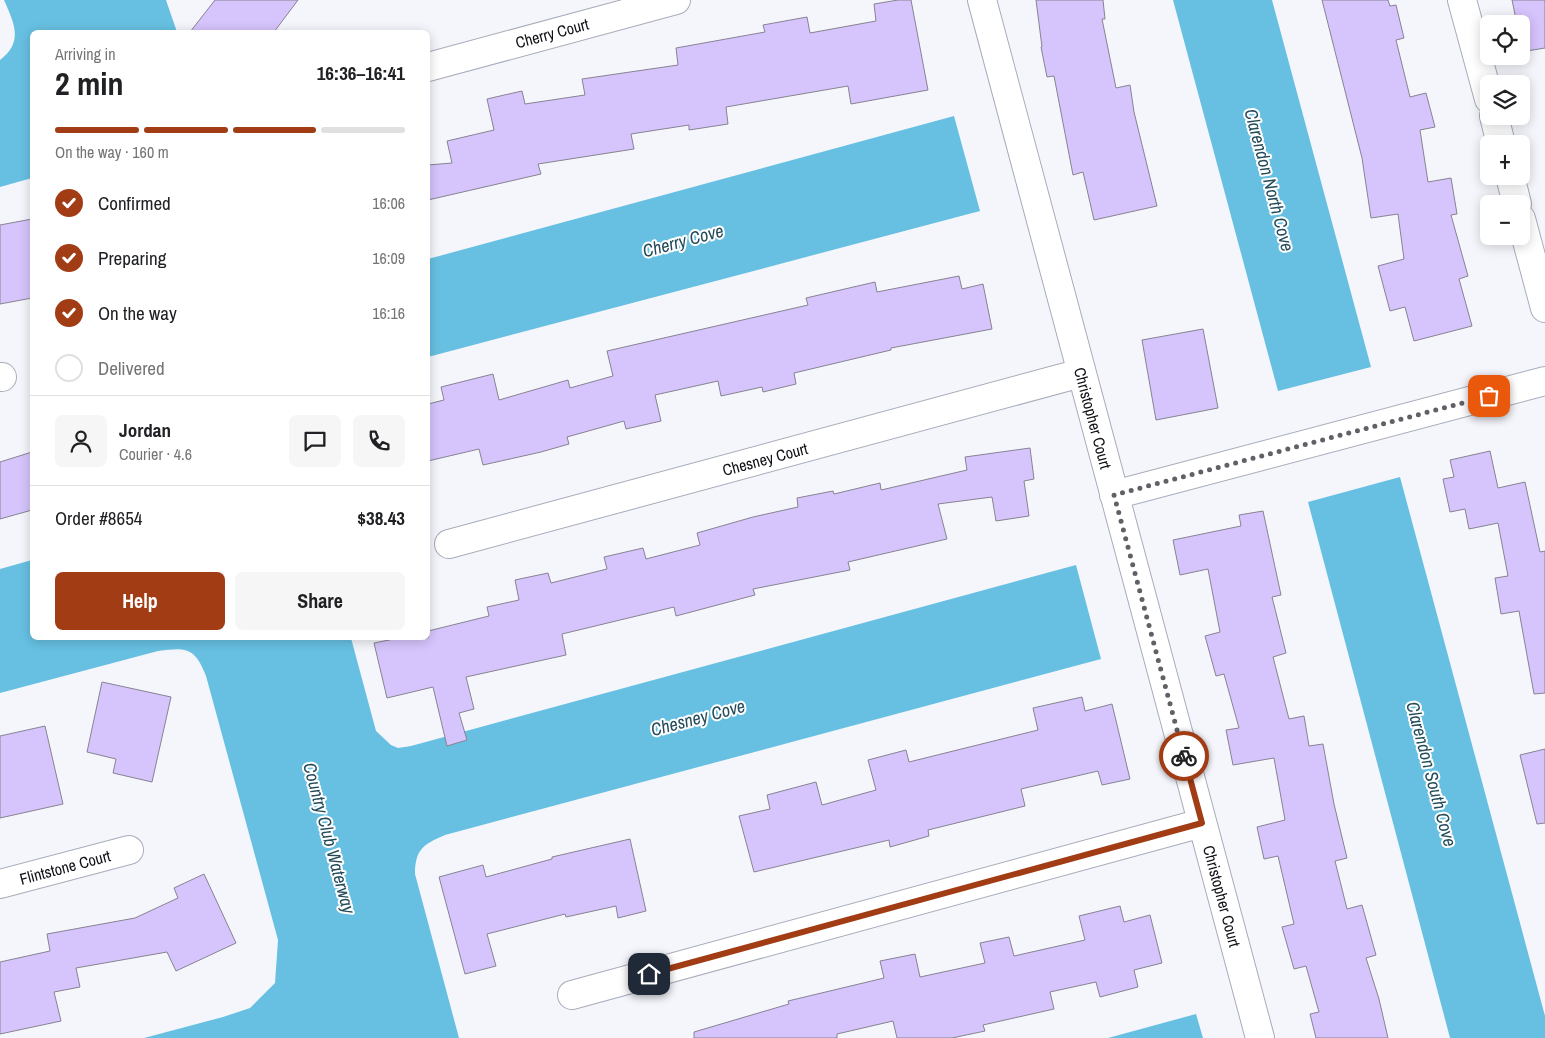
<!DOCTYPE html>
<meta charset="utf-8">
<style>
:root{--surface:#fff;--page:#f6f6f6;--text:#202124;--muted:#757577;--line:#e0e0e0;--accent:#a23c14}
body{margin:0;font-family:"Archivo Narrow",sans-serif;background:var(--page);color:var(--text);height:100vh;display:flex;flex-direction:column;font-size:19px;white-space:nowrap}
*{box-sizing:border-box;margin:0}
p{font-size:16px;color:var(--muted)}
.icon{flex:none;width:28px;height:28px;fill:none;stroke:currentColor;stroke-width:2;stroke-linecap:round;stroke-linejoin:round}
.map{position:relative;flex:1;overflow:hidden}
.drawer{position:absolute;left:30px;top:30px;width:400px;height:610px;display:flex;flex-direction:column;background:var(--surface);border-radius:8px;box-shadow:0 2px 12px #0003}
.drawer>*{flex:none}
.fabs{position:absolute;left:1480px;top:15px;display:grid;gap:10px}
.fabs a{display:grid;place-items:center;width:50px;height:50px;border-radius:8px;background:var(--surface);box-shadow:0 2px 12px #0003;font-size:25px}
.pin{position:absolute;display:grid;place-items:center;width:42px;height:42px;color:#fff;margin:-21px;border-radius:10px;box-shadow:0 2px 8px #0006}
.courier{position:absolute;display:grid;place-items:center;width:50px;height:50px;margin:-25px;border:4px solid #a23c14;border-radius:50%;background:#fff;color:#222;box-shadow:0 1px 6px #0007}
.headline em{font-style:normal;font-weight:700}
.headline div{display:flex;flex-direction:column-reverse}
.headline{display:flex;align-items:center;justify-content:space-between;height:85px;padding:0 25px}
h1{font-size:32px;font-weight:700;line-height:38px}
.bar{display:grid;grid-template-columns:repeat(4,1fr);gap:8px 5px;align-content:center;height:60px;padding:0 25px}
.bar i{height:6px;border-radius:4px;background:var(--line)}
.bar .active{background:var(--accent)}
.bar p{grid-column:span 4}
.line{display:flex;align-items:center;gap:12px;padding:0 25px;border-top:1px solid var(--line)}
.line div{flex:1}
.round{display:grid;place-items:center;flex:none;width:52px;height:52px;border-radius:8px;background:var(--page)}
ol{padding:0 25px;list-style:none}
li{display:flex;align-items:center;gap:15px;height:55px}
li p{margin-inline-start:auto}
li .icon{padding:5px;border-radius:50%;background:var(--accent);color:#fff;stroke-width:4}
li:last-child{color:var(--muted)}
li i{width:28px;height:28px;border:2px solid var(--line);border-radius:50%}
.action{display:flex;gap:10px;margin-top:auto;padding:10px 25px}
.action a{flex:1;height:58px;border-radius:8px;background:var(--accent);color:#fff;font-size:20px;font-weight:700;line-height:58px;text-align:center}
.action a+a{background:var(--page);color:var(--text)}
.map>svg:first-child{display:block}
.water{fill:#67c0e2}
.building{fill:#d6c4fc;stroke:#878391}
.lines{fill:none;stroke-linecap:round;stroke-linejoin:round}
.street-casing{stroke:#a8acba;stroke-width:30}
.street{stroke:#fff;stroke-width:28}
.done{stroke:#606066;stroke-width:5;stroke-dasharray:0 9}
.route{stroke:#a23c14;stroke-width:6}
.labels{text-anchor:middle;stroke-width:4;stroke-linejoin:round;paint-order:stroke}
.street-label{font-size:16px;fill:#0f1015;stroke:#fff}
.water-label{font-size:18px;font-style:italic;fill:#234b5a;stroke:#fff}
</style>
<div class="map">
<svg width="1545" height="1038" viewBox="0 0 1545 1038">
<rect width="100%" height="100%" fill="#f5f6fc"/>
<!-- water -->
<path class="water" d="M 4,0 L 166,0 L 177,32 L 32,32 L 32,178 L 0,187 L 0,60 C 24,42 14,23 4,0 Z
M 1173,0 L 1272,0 L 1371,367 L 1278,391 Z
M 954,116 L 980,211 L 428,357 L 428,259 Z
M 1400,477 L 1545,1016 L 1545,1038 L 1450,1038 L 1308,502 Z
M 32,560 L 32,638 L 351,638 L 376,731 L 391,745 L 398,748 L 411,746 L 1076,565 L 1101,659 L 445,835 C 424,844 415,849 415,874 L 459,1038 L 144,1038 L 223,1017 L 250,1008 L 275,983 L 278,940 L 206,676 C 195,647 186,647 158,651 L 0,693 L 0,569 Z
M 1196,1014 L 1203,1038 L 1108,1038 Z"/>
<!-- building -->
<path class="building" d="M 215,0 L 298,0 L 274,32 L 190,32 Z
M 898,0 L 911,0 L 928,90 L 851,104 L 848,86 L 726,107 L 728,124 L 689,130 L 689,125 L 631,134 L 634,149 L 538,164 L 541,174 L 428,200 L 428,165 L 452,163 L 447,141 L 494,130 L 487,99 L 522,91 L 525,104 L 585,95 L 582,79 L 678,65 L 676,48 L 765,32 L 763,25 L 807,17 L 810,33 L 876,21 L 874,4 Z
M 1036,0 L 1103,0 L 1105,19 L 1102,19 L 1116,88 L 1130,85 L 1134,112 L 1157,206 L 1094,220 L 1083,172 L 1073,175 L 1054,76 L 1047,77 L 1041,47 L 1042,47 Z
M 1322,0 L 1388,0 L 1390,6 L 1396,5 L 1404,38 L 1396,40 L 1410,97 L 1426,93 L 1435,127 L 1420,130 L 1428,182 L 1451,178 L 1457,214 L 1451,215 L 1468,276 L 1459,279 L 1472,326 L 1414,341 L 1405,307 L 1390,311 L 1378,266 L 1404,259 L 1398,214 L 1371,218 L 1362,158 Z
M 1512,0 L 1545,0 L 1545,48 L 1521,52 L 1521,24 L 1517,24 Z
M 32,219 L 32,298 L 0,304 L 0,225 Z
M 959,276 L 962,289 L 983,284 L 992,329 L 891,348 L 891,350 L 794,373 L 796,384 L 763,392 L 762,387 L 721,396 L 718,381 L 655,395 L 661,421 L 626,429 L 624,421 L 567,437 L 569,444 L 541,452 L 483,465 L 479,449 L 428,461 L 428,404 L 444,400 L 441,387 L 493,374 L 499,400 L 568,380 L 570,388 L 613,376 L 607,351 L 808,305 L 806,298 L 875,282 L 877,292 Z
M 1203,329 L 1218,408 L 1156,420 L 1142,340 Z
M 1030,448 L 1034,479 L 1024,481 L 1029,516 L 996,521 L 992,497 L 938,504 L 947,539 L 848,562 L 850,570 L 753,589 L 755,595 L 676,616 L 674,607 L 562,634 L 566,655 L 466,677 L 474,709 L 459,713 L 467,740 L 447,746 L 433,687 L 387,698 L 374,643 L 399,638 L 428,638 L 428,631 L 489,616 L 487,607 L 519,600 L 515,580 L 548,573 L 551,583 L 607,569 L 604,557 L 643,548 L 646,559 L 700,545 L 697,533 L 753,517 L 798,507 L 797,498 L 833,491 L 834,494 L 880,483 L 881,490 L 967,470 L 965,457 Z
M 1490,451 L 1498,488 L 1525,482 L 1540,552 L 1545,551 L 1545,693 L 1534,694 L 1519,611 L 1501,614 L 1495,578 L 1508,576 L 1498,523 L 1469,529 L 1465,509 L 1450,512 L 1443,479 L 1454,477 L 1450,460 Z
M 32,452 L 32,510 L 0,519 L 0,462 Z
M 1263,511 L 1281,595 L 1272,597 L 1286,653 L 1273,657 L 1289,719 L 1304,716 L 1309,746 L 1323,744 L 1334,804 L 1347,858 L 1335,861 L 1347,909 L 1362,905 L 1376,955 L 1366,958 L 1379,999 L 1388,1038 L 1316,1038 L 1310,1014 L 1319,1012 L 1306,966 L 1294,969 L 1282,927 L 1294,924 L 1278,856 L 1264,859 L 1257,827 L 1285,820 L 1274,758 L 1233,765 L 1226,730 L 1239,728 L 1224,674 L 1216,676 L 1205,636 L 1220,632 L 1208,569 L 1180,575 L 1173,540 L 1241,526 L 1239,515 Z
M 102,682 L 171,697 L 152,782 L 113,773 L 116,759 L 87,752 Z
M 1082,697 L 1085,711 L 1112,704 L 1130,779 L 1102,785 L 1098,771 L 1021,789 L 1025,806 L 928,830 L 929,836 L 890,847 L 889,840 L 754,872 L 739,816 L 770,809 L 767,795 L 816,782 L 822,805 L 876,790 L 868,760 L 906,750 L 909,762 L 1038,730 L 1033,708 Z
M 45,726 L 63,804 L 0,818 L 0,736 Z
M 1545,749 L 1545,823 L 1537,824 L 1520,755 Z
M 630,839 L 646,911 L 618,918 L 616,906 L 566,917 L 565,914 L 487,934 L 496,966 L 465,974 L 439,877 L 483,865 L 486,877 L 552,859 L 552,857 Z
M 204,874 L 236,943 L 176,971 L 167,952 L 76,968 L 80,987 L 54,992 L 61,1021 L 0,1034 L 0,962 L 50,951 L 47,934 L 135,918 L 178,898 L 174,888 Z
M 1120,906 L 1124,922 L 1150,915 L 1162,963 L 1134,970 L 1138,987 L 1100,997 L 1096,982 L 1050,992 L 1054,1009 L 983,1025 L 985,1031 L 952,1038 L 897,1038 L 893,1021 L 837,1034 L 837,1038 L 694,1038 L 694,1032 L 789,1004 L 788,1001 L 884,978 L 880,961 L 915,954 L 920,977 L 985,963 L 980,943 L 1009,937 L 1014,956 L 1085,940 L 1079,916 Z"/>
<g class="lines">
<defs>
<path id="street" d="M 982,0 L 1260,1038
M 1462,0 L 1489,99
M 428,67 L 676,0
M 1494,116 L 1501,144
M 1510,176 L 1517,204
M 1521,219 L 1545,308
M 0,377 L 2,377
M 1114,495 L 1545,381
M 449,544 L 1081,373
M 0,884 L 129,850
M 572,995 L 1202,823"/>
</defs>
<!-- street casing -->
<use href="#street" class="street-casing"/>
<!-- street -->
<use href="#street" class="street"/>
</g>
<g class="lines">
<!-- done -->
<path class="done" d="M 1184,756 L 1114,495 L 1489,396"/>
<!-- route -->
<path class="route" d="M 649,974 L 1202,823 L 1184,756"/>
</g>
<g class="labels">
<!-- street labels -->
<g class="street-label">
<text transform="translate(552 33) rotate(-15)" y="6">Cherry Court</text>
<text transform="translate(1093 418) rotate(75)" y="6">Christopher Court</text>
<text transform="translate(765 459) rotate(-15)" y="6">Chesney Court</text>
<text transform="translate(65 867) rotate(-15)" y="6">Flintstone Court</text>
<text transform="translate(1222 896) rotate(75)" y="6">Christopher Court</text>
</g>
<!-- water labels -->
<g class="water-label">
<text transform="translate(1269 180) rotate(75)" y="6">Clarendon North Cove</text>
<text transform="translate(683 241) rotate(-15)" y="6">Cherry Cove</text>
<text transform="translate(698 718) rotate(-15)" y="6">Chesney Cove</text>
<text transform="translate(1431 774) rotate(75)" y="6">Clarendon South Cove</text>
<text transform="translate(329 838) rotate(75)" y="6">Country Club Waterway</text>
</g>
</g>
</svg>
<div class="fabs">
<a><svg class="icon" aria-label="locate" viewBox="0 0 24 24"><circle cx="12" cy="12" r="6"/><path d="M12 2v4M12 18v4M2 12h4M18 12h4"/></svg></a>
<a><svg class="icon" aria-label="layers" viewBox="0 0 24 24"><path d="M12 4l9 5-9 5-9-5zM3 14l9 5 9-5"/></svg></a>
<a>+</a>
<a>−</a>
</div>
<div class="pin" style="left:1489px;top:396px;background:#ea580c"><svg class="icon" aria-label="bag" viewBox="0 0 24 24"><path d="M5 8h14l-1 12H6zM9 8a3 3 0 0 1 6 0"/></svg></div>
<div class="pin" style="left:649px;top:974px;background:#1f2937"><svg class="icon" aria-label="home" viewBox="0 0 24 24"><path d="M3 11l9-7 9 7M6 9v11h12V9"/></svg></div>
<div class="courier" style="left:1184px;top:756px"><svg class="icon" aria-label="bike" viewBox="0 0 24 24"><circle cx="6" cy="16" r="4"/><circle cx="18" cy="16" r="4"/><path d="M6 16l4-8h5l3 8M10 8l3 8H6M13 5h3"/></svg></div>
<section class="drawer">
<div class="headline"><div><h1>2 min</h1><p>Arriving in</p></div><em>16:36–16:41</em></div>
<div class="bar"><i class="active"></i><i class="active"></i><i class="active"></i><i></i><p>On the way · 160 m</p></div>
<ol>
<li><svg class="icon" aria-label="check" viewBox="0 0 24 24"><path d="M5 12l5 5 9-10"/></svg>Confirmed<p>16:06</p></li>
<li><svg class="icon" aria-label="check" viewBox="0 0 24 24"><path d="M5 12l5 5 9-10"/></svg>Preparing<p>16:09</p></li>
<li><svg class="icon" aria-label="check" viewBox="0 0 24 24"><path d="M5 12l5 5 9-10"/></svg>On the way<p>16:16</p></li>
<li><i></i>Delivered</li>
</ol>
<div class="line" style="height:90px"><a class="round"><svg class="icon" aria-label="person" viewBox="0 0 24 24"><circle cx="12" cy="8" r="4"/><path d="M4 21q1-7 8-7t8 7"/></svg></a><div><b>Jordan</b><p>Courier · 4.6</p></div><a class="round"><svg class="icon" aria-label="chat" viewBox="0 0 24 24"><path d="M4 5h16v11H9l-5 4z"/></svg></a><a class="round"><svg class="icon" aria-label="phone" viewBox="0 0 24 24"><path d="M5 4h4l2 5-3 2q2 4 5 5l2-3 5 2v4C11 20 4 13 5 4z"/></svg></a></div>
<div class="line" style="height:65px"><div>Order #8654</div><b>$38.43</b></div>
<div class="action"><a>Help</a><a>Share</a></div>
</section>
</div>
